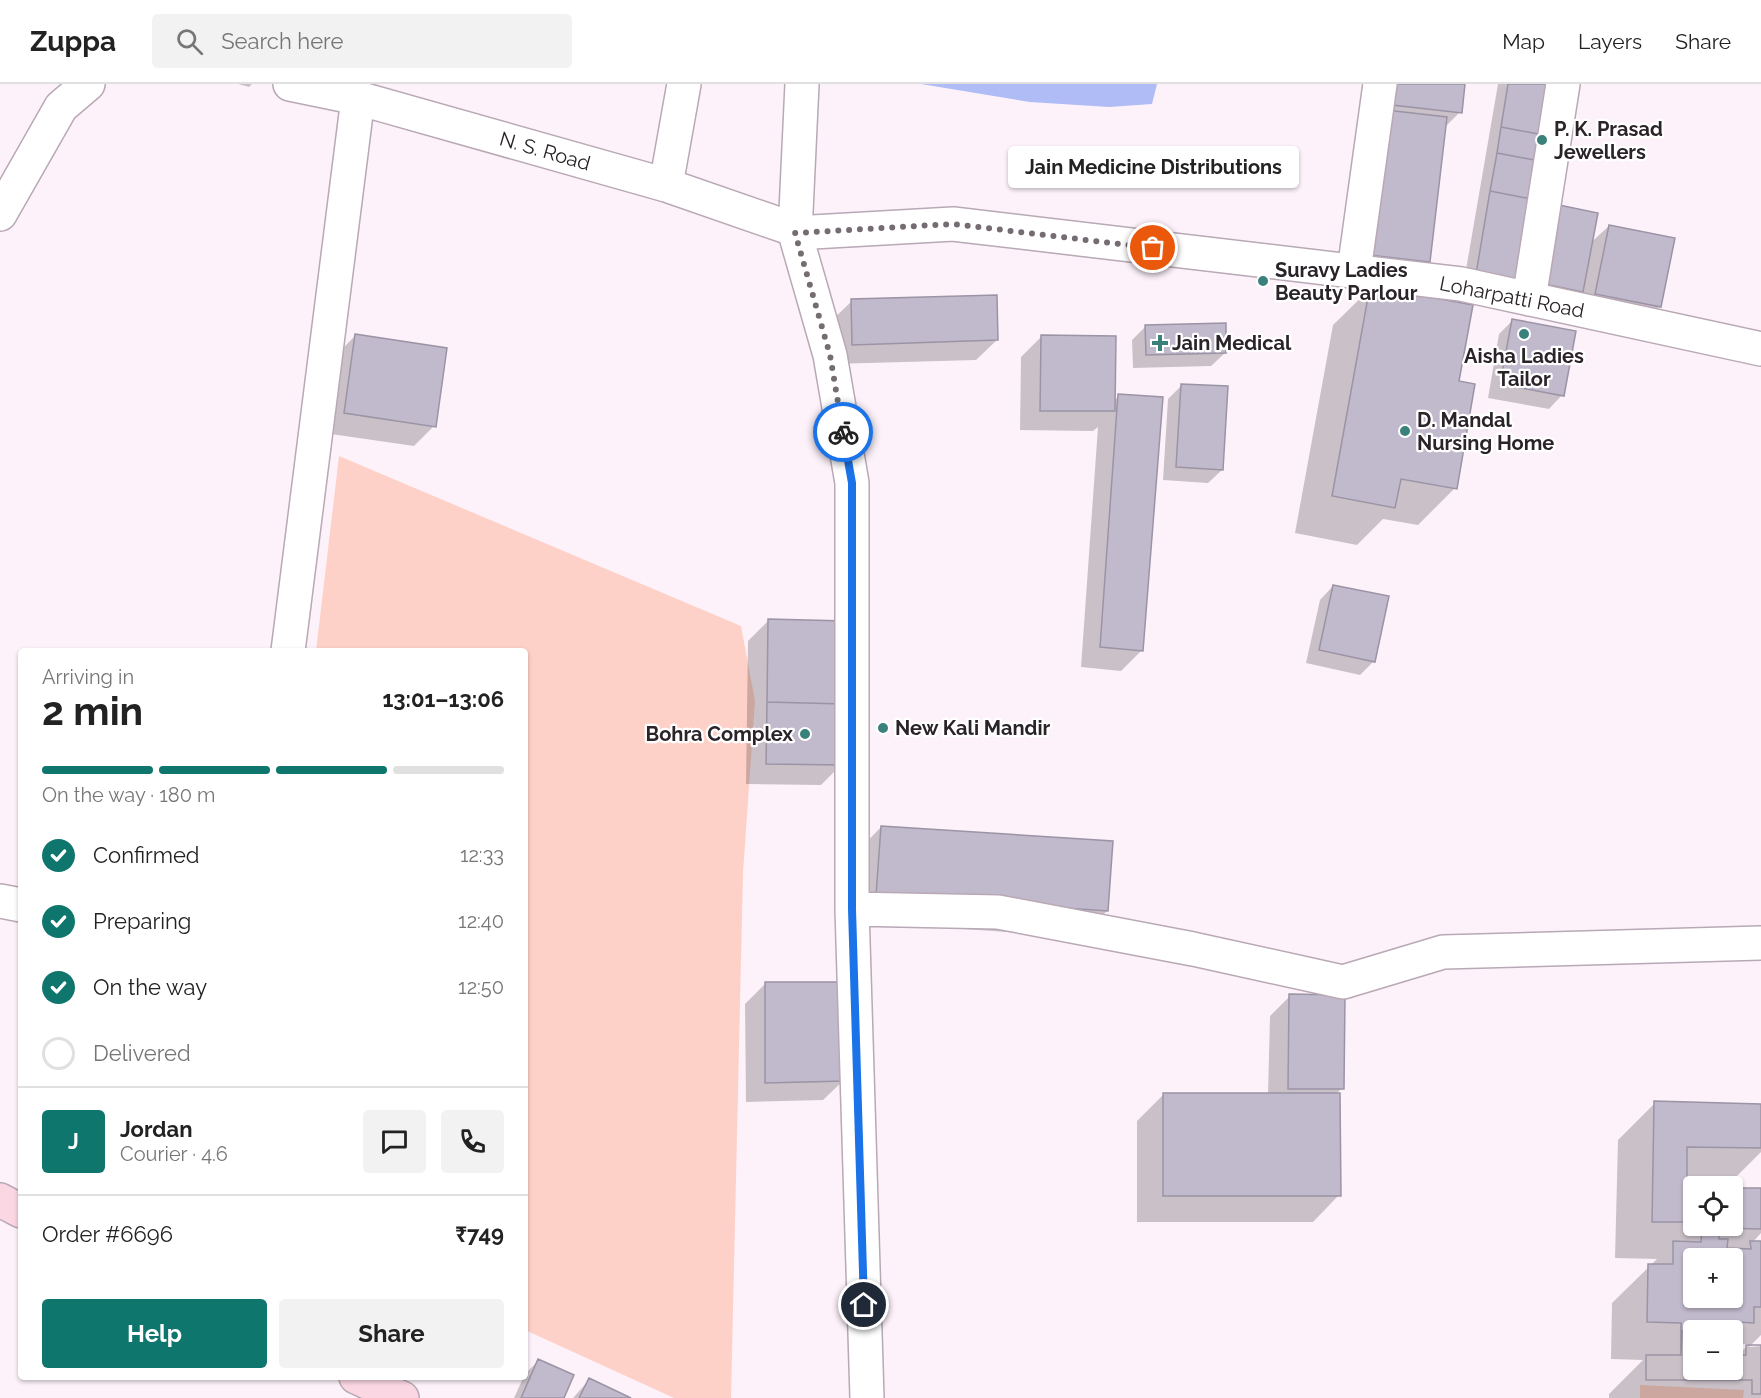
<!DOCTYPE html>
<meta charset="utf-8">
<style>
:root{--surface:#fff;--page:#f2f2f2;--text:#222;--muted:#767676;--line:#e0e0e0;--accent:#0f766e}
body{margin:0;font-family:Raleway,sans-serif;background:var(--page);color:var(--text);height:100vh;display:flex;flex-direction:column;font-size:22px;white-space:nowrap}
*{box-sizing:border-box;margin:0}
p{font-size:20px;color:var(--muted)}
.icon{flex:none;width:33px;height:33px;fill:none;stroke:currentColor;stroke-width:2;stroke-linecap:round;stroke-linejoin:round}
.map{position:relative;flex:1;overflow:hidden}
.details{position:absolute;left:18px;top:564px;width:510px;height:732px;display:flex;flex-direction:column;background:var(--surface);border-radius:6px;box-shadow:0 2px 4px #0004}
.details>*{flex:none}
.fabs{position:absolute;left:1683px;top:1092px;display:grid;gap:12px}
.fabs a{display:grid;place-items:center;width:60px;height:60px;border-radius:6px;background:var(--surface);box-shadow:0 2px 4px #0004;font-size:30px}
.pin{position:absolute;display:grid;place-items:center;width:51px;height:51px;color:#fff;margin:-26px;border:3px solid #fff;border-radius:50%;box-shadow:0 2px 6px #0007}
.courier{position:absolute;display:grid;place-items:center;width:60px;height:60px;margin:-30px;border:4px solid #1a73e8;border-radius:50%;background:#fff;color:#222;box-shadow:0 2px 8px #0007}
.bubble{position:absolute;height:42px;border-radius:6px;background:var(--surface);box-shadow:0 2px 4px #0004;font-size:20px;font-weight:700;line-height:42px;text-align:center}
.summary em{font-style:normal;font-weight:700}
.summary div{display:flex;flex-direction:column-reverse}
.summary{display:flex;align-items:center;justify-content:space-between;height:102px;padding:0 24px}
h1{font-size:39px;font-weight:700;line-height:45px}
.bar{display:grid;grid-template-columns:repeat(4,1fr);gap:9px 6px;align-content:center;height:72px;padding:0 24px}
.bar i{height:8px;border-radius:4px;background:var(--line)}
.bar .on{background:var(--accent)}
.bar p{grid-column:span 4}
.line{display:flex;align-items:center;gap:15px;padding:0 24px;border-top:2px solid var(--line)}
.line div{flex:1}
.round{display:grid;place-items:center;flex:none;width:63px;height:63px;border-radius:6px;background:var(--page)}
ol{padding:0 24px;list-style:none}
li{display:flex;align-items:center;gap:18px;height:66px}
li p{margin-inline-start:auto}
li .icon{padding:6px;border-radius:50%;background:var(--accent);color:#fff;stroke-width:4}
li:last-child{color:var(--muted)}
li i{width:33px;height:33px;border:3px solid var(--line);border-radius:50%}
.cta{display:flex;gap:12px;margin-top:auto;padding:12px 24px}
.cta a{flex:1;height:69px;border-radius:6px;background:var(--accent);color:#fff;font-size:24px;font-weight:700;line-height:69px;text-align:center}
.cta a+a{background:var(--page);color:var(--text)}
header{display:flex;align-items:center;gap:36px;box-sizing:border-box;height:84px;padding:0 30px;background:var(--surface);border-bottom:2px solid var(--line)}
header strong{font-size:28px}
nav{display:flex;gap:33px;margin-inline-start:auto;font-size:21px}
.search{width:420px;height:54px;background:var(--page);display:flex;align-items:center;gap:15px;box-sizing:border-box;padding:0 21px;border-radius:6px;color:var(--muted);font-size:22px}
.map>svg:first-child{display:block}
.green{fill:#fed1c8}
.water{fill:#b0bcf5}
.shadow{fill:#0003;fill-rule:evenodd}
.building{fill:#c1b9cc;stroke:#9b94a5;stroke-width:1.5;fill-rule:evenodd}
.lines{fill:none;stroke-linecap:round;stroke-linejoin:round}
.street-casing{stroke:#b9a8b5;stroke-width:36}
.secondary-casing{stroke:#b9a8b5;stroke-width:36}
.street{stroke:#fff;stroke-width:33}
.secondary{stroke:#fad7e2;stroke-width:33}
.done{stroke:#746c72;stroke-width:6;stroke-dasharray:0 10.8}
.route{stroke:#1a73e8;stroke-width:8}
.poi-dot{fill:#3a817b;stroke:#fff;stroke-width:2}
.labels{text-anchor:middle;stroke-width:4.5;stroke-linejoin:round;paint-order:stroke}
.poi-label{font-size:20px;font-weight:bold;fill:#2a2429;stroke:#fff;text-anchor:start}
.street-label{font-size:20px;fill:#2a2429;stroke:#fff}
</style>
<header>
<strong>Zuppa</strong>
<div class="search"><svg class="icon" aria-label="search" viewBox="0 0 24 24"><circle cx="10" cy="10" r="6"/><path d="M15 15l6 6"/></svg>Search here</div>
<nav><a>Map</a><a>Layers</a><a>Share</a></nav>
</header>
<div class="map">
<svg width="1761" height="1314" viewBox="0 0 1761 1314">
<rect width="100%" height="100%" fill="#fdf2fa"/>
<!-- green -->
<path class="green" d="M 339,372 L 741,542 L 755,617 L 743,789 L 731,1314 L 674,1314 L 525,1246 L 525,567 L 316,567 Z
M 1640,1301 L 1744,1306 L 1743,1314 L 1640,1314 Z"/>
<!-- water -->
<path class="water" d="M 921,0 L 1157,0 L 1152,20 L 1109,23 L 1030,18 Z"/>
<!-- shadow -->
<path class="shadow" d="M 238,0 L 252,0 L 249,3 Z
M 1377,0 L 1463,0 L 1460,28 L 1445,43 L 1429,178 L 1408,198 L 1350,191 ZM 1362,169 L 1413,175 L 1413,178 L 1362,172 Z
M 1498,0 L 1556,0 L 1522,196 L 1463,203 Z
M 1609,142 L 1659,223 L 1639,243 L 1531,213 Z
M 1371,204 L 1458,298 L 1455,404 L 1418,441 L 1383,435 L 1357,461 L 1295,449 L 1333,241 Z
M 852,217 L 997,256 L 976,276 L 832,280 L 831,237 Z
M 1513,236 L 1562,311 L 1549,325 L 1488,314 L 1499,250 Z
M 1146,242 L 1225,269 L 1211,282 L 1133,284 L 1132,256 Z
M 355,252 L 434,342 L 414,362 L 324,349 L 335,272 Z
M 1041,253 L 1114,317 L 1119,312 L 1142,566 L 1121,587 L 1081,583 L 1098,343 L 1093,347 L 1020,346 L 1021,273 Z
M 1182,301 L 1222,386 L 1208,399 L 1163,396 L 1168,315 Z
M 1333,502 L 1374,577 L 1360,591 L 1306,579 L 1320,516 Z
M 768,537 L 842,680 L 821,701 L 746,700 L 748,557 Z
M 881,743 L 1107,827 L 1080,853 L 850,837 L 855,770 Z
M 765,900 L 844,996 L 823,1016 L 746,1018 L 745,920 Z
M 1290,912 L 1342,1004 L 1336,1010 L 1339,1111 L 1313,1138 L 1137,1138 L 1137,1037 L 1163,1011 L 1268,1011 L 1270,932 Z
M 1655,1019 L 1761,1021 L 1761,1068 L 1728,1101 L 1685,1100 L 1685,1104 L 1694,1104 L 1694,1142 L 1732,1142 L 1761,1106 L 1761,1149 L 1752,1159 L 1761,1159 L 1761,1251 L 1749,1263 L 1761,1262 L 1761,1314 L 1609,1314 L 1609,1310 L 1643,1276 L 1611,1275 L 1612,1219 L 1657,1175 L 1615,1174 L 1618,1056 ZM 1694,1174 L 1732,1174 L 1732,1214 L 1694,1214 ZM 1694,1246 L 1732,1246 L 1732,1286 L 1694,1286 ZM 1734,1260 L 1749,1260 L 1736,1273 L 1734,1273 Z
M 539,1276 L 562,1314 L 514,1314 L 525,1290 Z
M 589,1296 L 627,1314 L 573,1314 Z"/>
<!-- building -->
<path class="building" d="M 1394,0 L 1465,0 L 1462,29 L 1392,21 Z
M 1508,0 L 1557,0 L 1549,52 L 1501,43 Z
M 1386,26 L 1447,33 L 1430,178 L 1369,171 Z
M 1501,43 L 1549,52 L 1545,78 L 1497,69 Z
M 1497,69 L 1545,78 L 1537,116 L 1490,107 Z
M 1490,107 L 1537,116 L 1523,197 L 1476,190 Z
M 1559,121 L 1598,129 L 1583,208 L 1544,200 Z
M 1609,141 L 1675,154 L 1661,223 L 1595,210 Z
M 1370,202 L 1473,221 L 1459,297 L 1475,300 L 1457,405 L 1401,395 L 1395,424 L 1332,412 Z
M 997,211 L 998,256 L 852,261 L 851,215 Z
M 1512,235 L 1576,247 L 1564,312 L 1500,300 Z
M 1226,239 L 1226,269 L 1146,271 L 1145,241 Z
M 355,250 L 447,264 L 436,343 L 344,329 Z
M 1041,251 L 1116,252 L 1115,327 L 1040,327 Z
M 1181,300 L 1228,302 L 1223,386 L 1176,383 Z
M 1118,310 L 1163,313 L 1143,567 L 1100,563 Z
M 1333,501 L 1389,512 L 1375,578 L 1319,566 Z
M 768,535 L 846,537 L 844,620 L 767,618 Z
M 767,618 L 844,620 L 843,681 L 766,680 Z
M 881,742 L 1113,757 L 1108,827 L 876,811 Z
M 765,898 L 840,898 L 845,997 L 765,999 Z
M 1289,910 L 1345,911 L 1344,1005 L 1288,1005 Z
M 1163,1009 L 1340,1009 L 1341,1112 L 1163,1112 Z
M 1654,1017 L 1761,1020 L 1761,1064 L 1687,1063 L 1687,1103 L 1694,1103 L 1694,1138 L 1652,1138 Z
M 1732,1104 L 1761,1104 L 1761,1145 L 1719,1144 L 1719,1155 L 1728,1155 L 1727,1164 L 1751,1165 L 1750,1157 L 1761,1157 L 1761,1223 L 1754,1223 L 1754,1239 L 1736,1238 L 1736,1271 L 1746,1271 L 1746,1261 L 1761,1261 L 1761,1310 L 1752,1310 L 1752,1296 L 1646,1296 L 1646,1271 L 1681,1271 L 1681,1239 L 1647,1238 L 1648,1180 L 1673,1180 L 1673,1157 L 1701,1158 L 1702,1142 L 1732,1142 ZM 1694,1174 L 1732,1174 L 1732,1214 L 1694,1214 ZM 1694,1246 L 1732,1246 L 1732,1286 L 1694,1286 Z
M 1682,1247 L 1694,1247 L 1694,1286 L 1732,1286 L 1732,1247 L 1736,1247 L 1736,1271 L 1746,1271 L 1746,1261 L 1761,1261 L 1761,1310 L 1752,1310 L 1752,1296 L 1646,1296 L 1646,1271 L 1681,1271 Z
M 538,1275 L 574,1291 L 564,1314 L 521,1314 Z
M 589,1294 L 631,1314 L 579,1314 Z"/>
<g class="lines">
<defs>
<path id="street" d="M 290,0 L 358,14 L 666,101 L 796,146
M 802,0 L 795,149 L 830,271 L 852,399 L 852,825 L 867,1314
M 666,101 L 684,0
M 0,130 L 61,23 L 88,0
M 795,149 L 953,140 L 1461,200 L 1761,265
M 1354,187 L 1380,0
M 1529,215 L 1563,0
M 288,567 L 358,14
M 0,817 L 21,821
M 852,825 L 998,828 L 1193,865 L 1343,898 L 1443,868 L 1761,859"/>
<path id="secondary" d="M 0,1116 L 21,1127
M 356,1293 L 402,1314"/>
</defs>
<!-- street casing -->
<use href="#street" class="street-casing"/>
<!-- secondary casing -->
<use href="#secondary" class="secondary-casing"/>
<!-- street -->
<use href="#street" class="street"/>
<!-- secondary -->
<use href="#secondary" class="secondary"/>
</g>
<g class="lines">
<!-- done -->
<path class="done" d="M 843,348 L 830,271 L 795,149 L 953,140 L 1153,164"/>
<!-- route -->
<path class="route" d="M 843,348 L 852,399 L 852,825 L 864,1221"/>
</g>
<!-- markers -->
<g class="poi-dot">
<circle cx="1542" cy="56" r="6"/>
<circle cx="1263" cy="197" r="6"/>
<circle cx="1524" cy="250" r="6"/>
<path d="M1157 250h6v6h6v6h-6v6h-6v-6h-6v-6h6z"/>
<circle cx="1405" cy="347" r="6"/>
<circle cx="883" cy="644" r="6"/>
<circle cx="805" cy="650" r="6"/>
</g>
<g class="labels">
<!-- poi labels -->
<g class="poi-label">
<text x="1554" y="52">P. K. Prasad<tspan x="1554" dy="23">Jewellers</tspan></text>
<text x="1275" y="193">Suravy Ladies<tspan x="1275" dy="23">Beauty Parlour</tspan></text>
<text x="1172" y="266">Jain Medical</text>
<text x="1524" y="279" text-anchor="middle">Aisha Ladies<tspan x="1524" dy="23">Tailor</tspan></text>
<text x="1417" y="343">D. Mandal<tspan x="1417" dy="23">Nursing Home</tspan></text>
<text x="895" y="651">New Kali Mandir</text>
<text x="793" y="657" text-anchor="end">Bohra Complex</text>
</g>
<!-- street labels -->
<g class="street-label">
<text transform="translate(545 67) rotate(16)" y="7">N. S. Road</text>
<text transform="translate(1512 213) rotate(11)" y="7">Loharpatti Road</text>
</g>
</g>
</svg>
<div class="fabs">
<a><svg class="icon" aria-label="locate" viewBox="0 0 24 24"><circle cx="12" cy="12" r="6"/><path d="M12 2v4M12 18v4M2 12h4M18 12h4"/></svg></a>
<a>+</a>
<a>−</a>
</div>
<div class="pin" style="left:1153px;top:164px;background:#ea580c"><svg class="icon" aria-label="bag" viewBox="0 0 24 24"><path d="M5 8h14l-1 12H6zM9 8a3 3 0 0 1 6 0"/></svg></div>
<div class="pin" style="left:864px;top:1221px;background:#1f2937"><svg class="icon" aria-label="home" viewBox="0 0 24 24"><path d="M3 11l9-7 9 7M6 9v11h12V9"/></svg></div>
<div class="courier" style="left:843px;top:348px"><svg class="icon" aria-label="bike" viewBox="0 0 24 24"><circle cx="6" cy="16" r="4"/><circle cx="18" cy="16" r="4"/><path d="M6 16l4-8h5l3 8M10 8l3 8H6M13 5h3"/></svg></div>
<div class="bubble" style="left:1008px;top:62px;width:291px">Jain Medicine Distributions</div>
<section class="details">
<div class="summary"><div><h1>2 min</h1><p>Arriving in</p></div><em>13:01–13:06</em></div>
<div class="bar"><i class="on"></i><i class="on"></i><i class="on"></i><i></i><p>On the way · 180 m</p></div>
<ol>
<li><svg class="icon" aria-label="check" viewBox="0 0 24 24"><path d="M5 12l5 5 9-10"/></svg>Confirmed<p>12:33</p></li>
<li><svg class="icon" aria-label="check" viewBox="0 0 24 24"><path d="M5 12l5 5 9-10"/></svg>Preparing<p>12:40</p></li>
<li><svg class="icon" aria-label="check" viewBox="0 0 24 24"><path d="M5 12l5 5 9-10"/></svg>On the way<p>12:50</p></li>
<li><i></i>Delivered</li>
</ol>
<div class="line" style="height:108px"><b class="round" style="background:var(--accent);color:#fff">J</b><div><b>Jordan</b><p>Courier · 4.6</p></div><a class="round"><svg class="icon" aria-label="chat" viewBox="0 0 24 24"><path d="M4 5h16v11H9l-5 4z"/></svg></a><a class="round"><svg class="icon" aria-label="phone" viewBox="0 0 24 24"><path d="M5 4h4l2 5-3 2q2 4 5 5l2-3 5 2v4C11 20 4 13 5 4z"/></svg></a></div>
<div class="line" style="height:78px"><div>Order #6696</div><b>₹749</b></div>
<div class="cta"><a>Help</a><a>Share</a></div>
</section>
</div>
